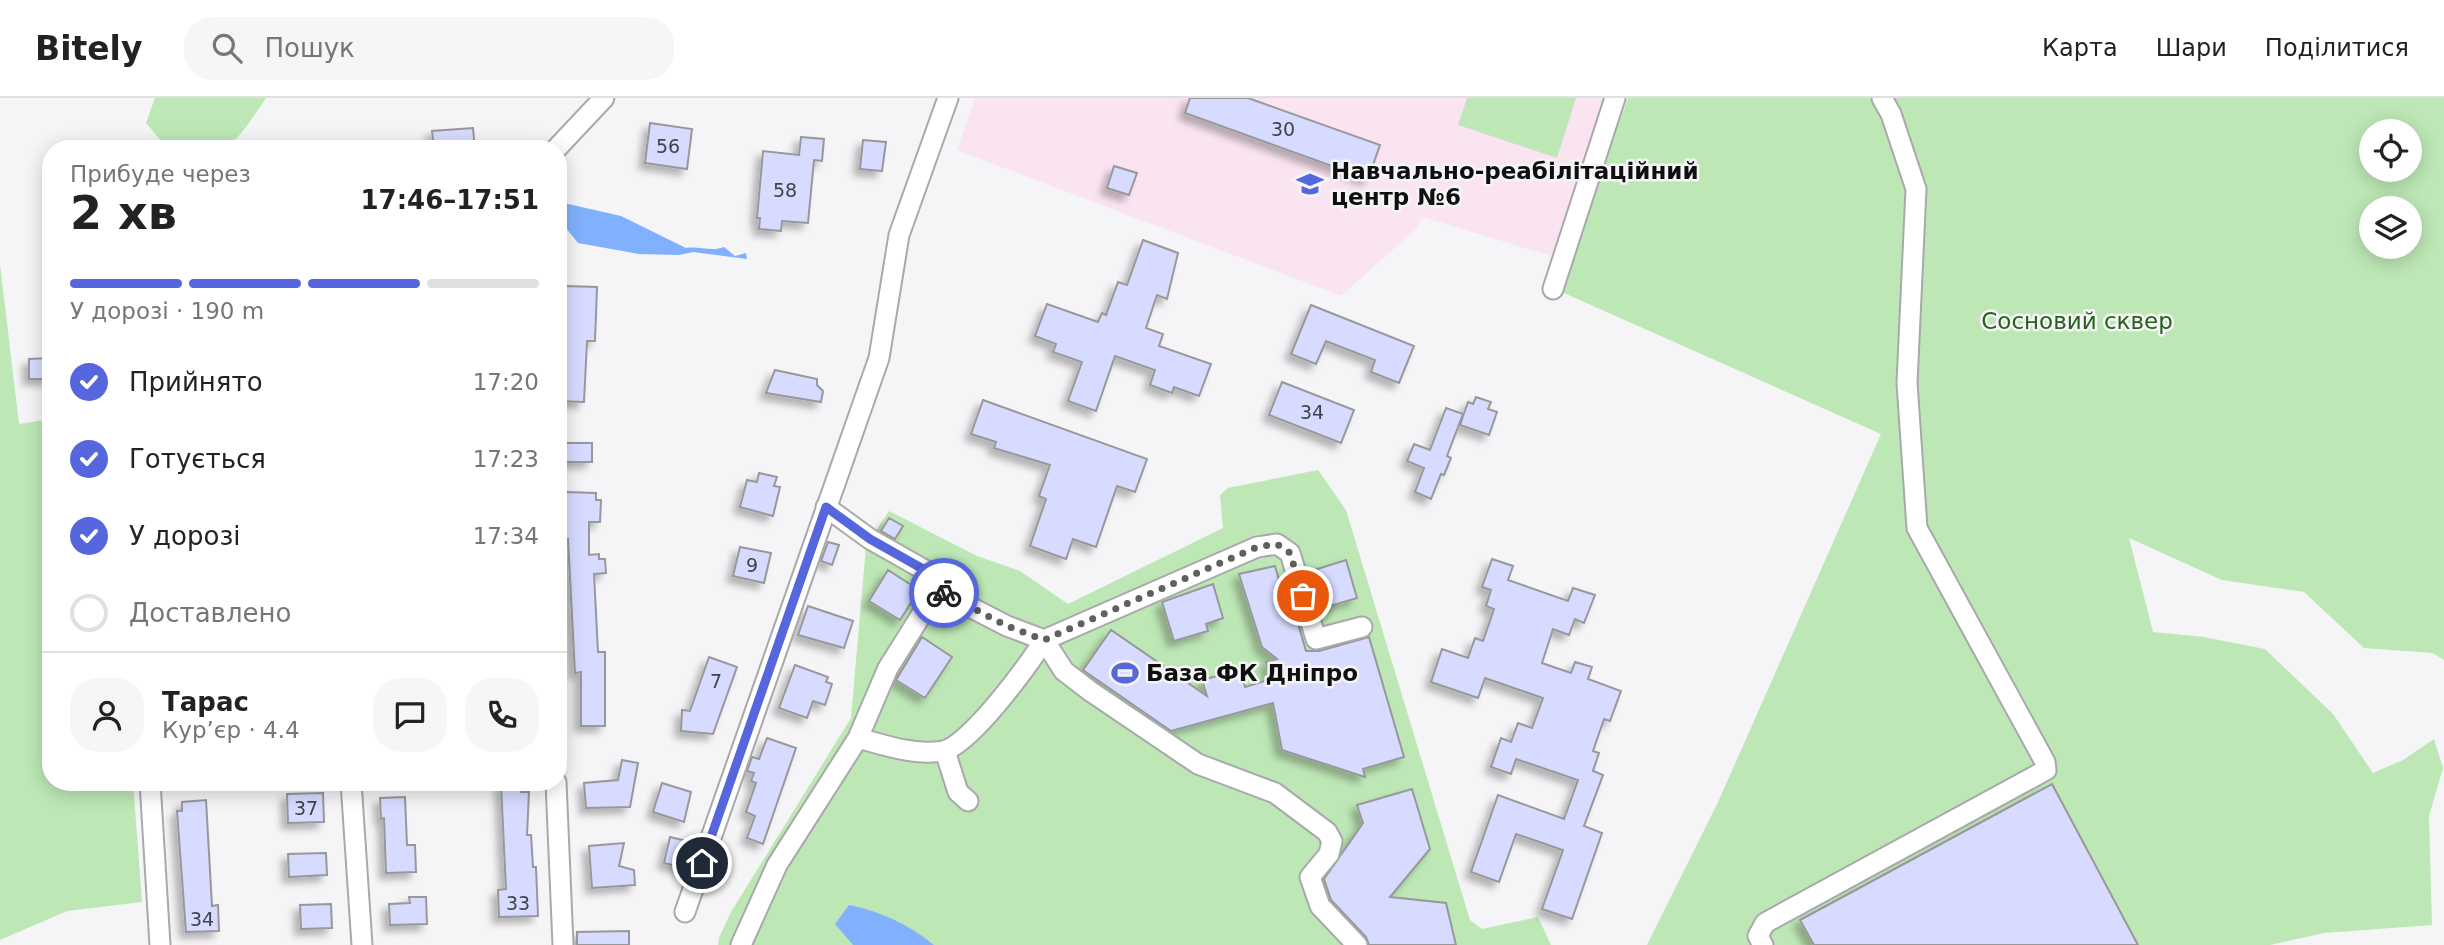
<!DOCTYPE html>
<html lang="uk">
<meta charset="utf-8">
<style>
:root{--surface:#fff;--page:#f6f6f6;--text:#222;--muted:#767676;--line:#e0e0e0;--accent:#5667dd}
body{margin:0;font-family:"DejaVu Sans",sans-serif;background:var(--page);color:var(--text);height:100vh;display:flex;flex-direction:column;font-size:26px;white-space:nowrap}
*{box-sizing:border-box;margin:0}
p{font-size:23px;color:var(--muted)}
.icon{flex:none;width:38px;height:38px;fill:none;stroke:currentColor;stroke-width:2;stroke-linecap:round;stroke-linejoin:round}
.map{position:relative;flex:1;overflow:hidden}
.side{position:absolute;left:42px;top:42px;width:525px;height:651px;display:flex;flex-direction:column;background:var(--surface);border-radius:28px;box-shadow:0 4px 18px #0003}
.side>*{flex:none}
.buttons{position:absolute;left:2359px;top:21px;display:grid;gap:14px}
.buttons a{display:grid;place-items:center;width:63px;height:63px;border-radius:50%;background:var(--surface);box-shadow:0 4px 18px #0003;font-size:35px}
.pin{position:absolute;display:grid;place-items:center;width:60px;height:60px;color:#fff;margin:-30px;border:4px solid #fff;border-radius:50%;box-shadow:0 2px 7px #0007}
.courier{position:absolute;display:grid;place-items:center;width:70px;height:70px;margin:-35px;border:5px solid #5667dd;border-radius:50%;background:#fff;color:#222;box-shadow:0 2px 9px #0007}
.overview em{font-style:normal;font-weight:800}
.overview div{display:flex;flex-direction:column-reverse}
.overview{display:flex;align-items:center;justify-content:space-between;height:119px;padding:0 28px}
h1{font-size:46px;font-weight:800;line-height:52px}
.bar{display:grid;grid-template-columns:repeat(4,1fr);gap:10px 7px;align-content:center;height:84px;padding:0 28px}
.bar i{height:9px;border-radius:5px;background:var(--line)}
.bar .selected{background:var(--accent)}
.bar p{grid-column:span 4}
.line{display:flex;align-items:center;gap:18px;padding:0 28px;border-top:2px solid var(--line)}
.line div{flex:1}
.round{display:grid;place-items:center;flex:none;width:74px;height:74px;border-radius:28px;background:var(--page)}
ol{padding:0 28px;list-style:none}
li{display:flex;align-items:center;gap:21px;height:77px}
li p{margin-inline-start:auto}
li .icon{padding:7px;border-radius:50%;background:var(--accent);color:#fff;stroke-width:4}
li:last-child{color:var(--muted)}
li i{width:38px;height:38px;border:4px solid var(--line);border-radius:50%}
header{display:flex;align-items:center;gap:42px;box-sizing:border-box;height:98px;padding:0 35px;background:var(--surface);border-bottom:2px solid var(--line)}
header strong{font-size:33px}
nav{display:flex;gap:38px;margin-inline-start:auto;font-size:24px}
.search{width:490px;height:63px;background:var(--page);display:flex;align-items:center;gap:18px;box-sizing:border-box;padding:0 24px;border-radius:28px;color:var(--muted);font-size:26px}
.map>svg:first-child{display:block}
.education{fill:#fae4f2}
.green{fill:#bde7b5;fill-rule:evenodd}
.water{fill:#81b1fe}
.building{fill:#d7dbff;stroke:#98989a;stroke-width:2;filter:url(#shadow)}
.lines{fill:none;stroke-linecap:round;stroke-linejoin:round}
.minor-casing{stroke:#a8a9aa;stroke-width:23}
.minor{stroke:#fff;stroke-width:19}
.done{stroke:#606061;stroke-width:7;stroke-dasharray:0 12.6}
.route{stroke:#5667dd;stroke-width:9}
.labels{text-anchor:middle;stroke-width:5;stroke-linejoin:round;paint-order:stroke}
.number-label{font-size:19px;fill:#41424c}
.poi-label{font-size:23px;font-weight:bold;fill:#0f0f10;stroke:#f5f5f7;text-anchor:start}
.park-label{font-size:23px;fill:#256219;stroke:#f5f5f7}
</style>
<header>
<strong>Bitely</strong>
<div class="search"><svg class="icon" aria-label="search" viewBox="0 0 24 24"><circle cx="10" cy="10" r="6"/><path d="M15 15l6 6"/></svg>Пошук</div>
<nav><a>Карта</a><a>Шари</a><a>Поділитися</a></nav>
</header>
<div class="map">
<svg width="2444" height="847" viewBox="0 0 2444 847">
<defs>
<filter id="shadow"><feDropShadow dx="-6" dy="6" stdDeviation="3.5" flood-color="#0004"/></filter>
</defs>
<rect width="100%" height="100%" fill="#f5f5f7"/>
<!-- education -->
<path class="education" d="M 975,0 L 1605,0 L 1551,158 L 1423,119 L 1415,132 L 1341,198 L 957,52 Z"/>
<!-- green -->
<path class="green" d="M 155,0 L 266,0 C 228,56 235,51 168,51 L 146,25 Z
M 1467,0 L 1576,0 L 1557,60 L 1458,27 Z
M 1628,0 L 2444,0 L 2444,562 L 2433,555 L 2364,550 L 2304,494 L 2222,482 L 2129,440 L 2153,534 L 2204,539 L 2265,551 L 2333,616 L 2373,675 L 2403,662 L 2434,641 L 2443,670 L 2429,718 L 2432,827 L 2324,835 L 2270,847 L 1647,847 L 1719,702 L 1881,336 L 1557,192 ZM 2371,33 L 2410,33 L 2410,72 L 2371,72 ZM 2371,110 L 2410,110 L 2410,149 L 2371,149 Z
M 0,166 L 19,326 L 51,321 L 51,684 L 133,684 L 142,804 L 67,813 L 0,842 Z
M 1318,372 L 1346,412 L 1470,822 L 1482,831 L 1538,819 L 1551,847 L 718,847 L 719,840 L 731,814 L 851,620 L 866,448 L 889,413 L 977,458 L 1020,473 L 1068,506 L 1223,430 L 1220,397 L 1228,390 Z"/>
<!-- water -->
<path class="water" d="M 564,105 L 621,118 L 686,150 C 699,148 712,154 724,149 L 735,158 L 746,155 L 747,161 L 693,154 L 679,157 L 639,156 L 578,145 L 558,120 L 558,109 Z
M 849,807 C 882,814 908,826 934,847 L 853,847 L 835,826 Z"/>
<!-- building -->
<path class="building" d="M 1190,0 L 1248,0 L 1380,47 L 1368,81 L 1185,15 Z
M 650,25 L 692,31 L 687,71 L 645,65 Z
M 473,30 L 475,51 L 434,51 L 432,33 Z
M 801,39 L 824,41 L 822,63 L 814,62 L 808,125 L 782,123 L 781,133 L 759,131 L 760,120 L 757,120 L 763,53 L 799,57 Z
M 863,42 L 886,44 L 882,73 L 860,71 Z
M 1114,68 L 1137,75 L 1129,97 L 1107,90 Z
M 1143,142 L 1178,155 L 1167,201 L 1157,197 L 1146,230 L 1163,236 L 1159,248 L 1211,266 L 1199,298 L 1174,289 L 1172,295 L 1150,287 L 1155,272 L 1115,258 L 1096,313 L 1068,303 L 1082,264 L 1053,254 L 1056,246 L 1035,238 L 1047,206 L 1098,224 L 1102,215 L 1106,217 L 1118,184 L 1127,187 Z
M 565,188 L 597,189 L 595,243 L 587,243 L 584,304 L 558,303 L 565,234 L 558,234 L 559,197 L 564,198 Z
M 1311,207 L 1414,248 L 1399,285 L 1371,274 L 1375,262 L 1326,243 L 1316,266 L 1291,256 Z
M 51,260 L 51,281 L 29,281 L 29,261 Z
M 775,272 L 817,281 L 817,287 L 823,293 L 821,304 L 766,295 Z
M 1282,284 L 1354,312 L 1341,345 L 1269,317 Z
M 1476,299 L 1491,304 L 1488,311 L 1497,314 L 1489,337 L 1460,327 L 1468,304 L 1473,306 Z
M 983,302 L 1147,361 L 1135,394 L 1117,388 L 1096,449 L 1073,441 L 1066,461 L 1030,448 L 1046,401 L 1039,398 L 1050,367 L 994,350 L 996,344 L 971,336 Z
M 1446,310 L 1463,316 L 1447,358 L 1451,360 L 1444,377 L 1441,376 L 1431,401 L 1415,394 L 1424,370 L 1407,363 L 1414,346 L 1430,352 Z
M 562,345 L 592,345 L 592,364 L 562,364 Z
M 759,375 L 777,379 L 774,388 L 780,389 L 773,418 L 740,409 L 747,382 L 757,384 Z
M 565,394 L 596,395 L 596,402 L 601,402 L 600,424 L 589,424 L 589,457 L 599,456 L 599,461 L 605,461 L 606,475 L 594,476 L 598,554 L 605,554 L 605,628 L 581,628 L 581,574 L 575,575 L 568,441 L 565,441 Z
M 889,420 L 903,428 L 895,441 L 881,433 Z
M 828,444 L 839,447 L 832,467 L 821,463 Z
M 740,449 L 771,455 L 764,485 L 733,478 Z
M 1492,461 L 1513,468 L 1508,482 L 1568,503 L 1573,490 L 1595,497 L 1584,525 L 1575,521 L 1569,537 L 1553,531 L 1542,565 L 1571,575 L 1575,564 L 1592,569 L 1588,581 L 1621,593 L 1610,623 L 1604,621 L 1593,653 L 1599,655 L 1593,673 L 1603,677 L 1584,728 L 1602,735 L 1572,821 L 1542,811 L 1563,752 L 1516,736 L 1499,784 L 1471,774 L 1498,697 L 1564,721 L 1578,682 L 1516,661 L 1511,676 L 1491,669 L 1501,640 L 1511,644 L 1518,625 L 1532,630 L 1543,600 L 1485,580 L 1478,600 L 1431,584 L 1442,551 L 1468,560 L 1475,540 L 1483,543 L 1494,511 L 1486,508 L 1491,492 L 1482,489 Z
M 1346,462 L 1357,500 L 1320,511 L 1308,474 Z
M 1275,468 L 1279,482 L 1285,481 L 1306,553 L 1319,553 L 1369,539 L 1404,659 L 1363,671 L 1365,679 L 1282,652 L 1273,605 L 1171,633 L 1083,572 L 1111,532 L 1207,598 L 1202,582 L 1240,572 L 1245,589 L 1271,581 L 1266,564 L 1277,561 L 1262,549 L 1239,476 Z
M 888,472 L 919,492 L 900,522 L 869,503 Z
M 1213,486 L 1223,520 L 1206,526 L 1208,533 L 1174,543 L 1162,504 Z
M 808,508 L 853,523 L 844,550 L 798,537 Z
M 922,539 L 952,559 L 925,600 L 896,582 Z
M 709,559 L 737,569 L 713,636 L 681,633 L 682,612 L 690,613 Z
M 795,567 L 828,579 L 826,584 L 832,586 L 825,607 L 813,603 L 807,620 L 779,610 Z
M 767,640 L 796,650 L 763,746 L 747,740 L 755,718 L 746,714 L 756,685 L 751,683 L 754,675 L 747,673 L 752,659 L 759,661 Z
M 622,662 L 638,665 L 630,709 L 586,710 L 584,685 L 618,682 Z
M 662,685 L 691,694 L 684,724 L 653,714 Z
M 501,686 L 521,687 L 521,694 L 529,694 L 527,737 L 531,737 L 533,769 L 536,769 L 538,818 L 499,819 L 498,792 L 506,791 Z
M 2052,686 L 2138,847 L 1814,847 L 1800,822 Z
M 1412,691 L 1430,751 L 1390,799 L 1446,805 L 1456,847 L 1369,847 L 1366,839 L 1331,802 L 1324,781 L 1363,725 L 1357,707 Z
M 323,695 L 324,724 L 288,725 L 287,696 Z
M 405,699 L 407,747 L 415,747 L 416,774 L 386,775 L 384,720 L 381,721 L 380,700 Z
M 206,702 L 212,808 L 218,807 L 219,833 L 186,834 L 177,713 L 182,713 L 182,704 Z
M 670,739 L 691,744 L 685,770 L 664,765 Z
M 624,745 L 619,768 L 634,772 L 635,787 L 592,790 L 589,748 Z
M 326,755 L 327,777 L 289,779 L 288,756 Z
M 409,799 L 426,799 L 427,826 L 390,827 L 389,806 L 410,805 Z
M 331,806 L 332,830 L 301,831 L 300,807 Z
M 629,833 L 629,847 L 577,847 L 577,834 Z"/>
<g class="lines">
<defs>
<path id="minor" d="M 556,51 L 604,0
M 1553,191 L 1615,0
M 937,492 L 1007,528 L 1044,542 L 1257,449 L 1277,446 L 1290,455 L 1316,541 L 1362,529
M 858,640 C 884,647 915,658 943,653 C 969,648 1030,566 1044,542 L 1064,573 L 1090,593 L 1198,666 L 1275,695 L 1327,734 L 1332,743 L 1329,756 L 1310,779 L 1320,808 L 1357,847
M 945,653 L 958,694 L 968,703
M 150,684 L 160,847
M 351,684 L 362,847
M 556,684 L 563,847
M 685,814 L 879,260 L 899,137 L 948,0
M 741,847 L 777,767 L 858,640 L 888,570 L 937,492 L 937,479 L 870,441 L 826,409
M 1763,847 L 1758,838 L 1765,825 L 2046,672 L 2045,664 L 1917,430 L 1907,285 L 1916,91 L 1891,16 L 1882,0"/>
</defs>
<!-- minor casing -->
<use href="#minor" class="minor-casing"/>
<!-- minor -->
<use href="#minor" class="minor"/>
</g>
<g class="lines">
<!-- done -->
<path class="done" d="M 944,495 L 1007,528 L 1044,542 L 1257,449 L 1277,446 L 1290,455 L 1303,498"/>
<!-- route -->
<path class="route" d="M 702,765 L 826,409 L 870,441 L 937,479 L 937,492 L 944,495"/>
</g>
<!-- icons -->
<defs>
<symbol id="school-bare" viewBox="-9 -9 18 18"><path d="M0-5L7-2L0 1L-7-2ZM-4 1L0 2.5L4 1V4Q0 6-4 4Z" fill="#5667dd" stroke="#f5f5f7" stroke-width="2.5" paint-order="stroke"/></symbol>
<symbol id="stadium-bare" viewBox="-9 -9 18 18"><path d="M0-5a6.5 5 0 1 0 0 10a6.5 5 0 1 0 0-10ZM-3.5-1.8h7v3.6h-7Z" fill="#5667dd" stroke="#f5f5f7" stroke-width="2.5" paint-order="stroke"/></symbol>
</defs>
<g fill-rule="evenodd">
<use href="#school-bare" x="1291" y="67" width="38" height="38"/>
<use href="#stadium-bare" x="1106" y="556" width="38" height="38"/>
</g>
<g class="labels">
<!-- number labels -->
<g class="number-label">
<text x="1283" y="38">30</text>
<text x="668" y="55">56</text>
<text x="785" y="99">58</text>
<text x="1312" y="321">34</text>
<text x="752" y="474">9</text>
<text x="716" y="590">7</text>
<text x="306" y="717">37</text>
<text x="518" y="812">33</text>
<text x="202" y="828">34</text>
</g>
<!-- poi labels -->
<g class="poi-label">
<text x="1331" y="81">Навчально-реабілітаційний<tspan x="1331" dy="26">центр №6</tspan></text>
<text x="1146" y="583">База ФК Дніпро</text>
</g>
<!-- park labels -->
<g class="park-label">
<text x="2077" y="231">Сосновий сквер</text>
</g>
</g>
</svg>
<div class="buttons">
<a><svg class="icon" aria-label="locate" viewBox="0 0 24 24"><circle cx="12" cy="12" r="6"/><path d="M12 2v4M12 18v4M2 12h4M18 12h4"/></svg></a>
<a><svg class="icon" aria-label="layers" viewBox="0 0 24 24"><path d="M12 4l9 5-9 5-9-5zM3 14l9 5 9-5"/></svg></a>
</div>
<div class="pin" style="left:1303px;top:498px;background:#ea580c"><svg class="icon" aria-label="bag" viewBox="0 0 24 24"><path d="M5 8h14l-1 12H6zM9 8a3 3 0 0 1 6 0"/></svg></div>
<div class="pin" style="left:702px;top:765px;background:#1f2937"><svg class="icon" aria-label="home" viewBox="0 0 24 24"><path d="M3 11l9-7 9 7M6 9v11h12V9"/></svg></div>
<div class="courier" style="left:944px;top:495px"><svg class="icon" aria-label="bike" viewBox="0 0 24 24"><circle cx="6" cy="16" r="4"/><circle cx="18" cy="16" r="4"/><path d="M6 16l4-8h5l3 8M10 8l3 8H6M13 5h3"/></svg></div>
<section class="side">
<div class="overview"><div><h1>2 хв</h1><p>Прибуде через</p></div><em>17:46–17:51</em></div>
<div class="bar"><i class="selected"></i><i class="selected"></i><i class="selected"></i><i></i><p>У дорозі · 190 m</p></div>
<ol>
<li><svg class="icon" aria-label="check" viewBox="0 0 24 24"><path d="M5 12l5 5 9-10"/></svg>Прийнято<p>17:20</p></li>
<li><svg class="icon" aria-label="check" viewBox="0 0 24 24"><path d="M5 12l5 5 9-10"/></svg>Готується<p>17:23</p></li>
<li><svg class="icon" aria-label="check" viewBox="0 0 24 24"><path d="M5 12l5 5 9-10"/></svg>У дорозі<p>17:34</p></li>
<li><i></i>Доставлено</li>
</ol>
<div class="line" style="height:126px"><a class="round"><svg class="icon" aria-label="person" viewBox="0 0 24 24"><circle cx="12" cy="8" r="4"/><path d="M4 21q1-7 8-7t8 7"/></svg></a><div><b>Тарас</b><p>Кур’єр · 4.4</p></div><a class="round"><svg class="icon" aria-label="chat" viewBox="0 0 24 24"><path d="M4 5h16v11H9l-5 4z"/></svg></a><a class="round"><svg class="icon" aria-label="phone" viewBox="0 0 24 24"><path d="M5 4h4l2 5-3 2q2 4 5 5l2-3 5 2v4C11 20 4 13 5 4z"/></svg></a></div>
</section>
</div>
